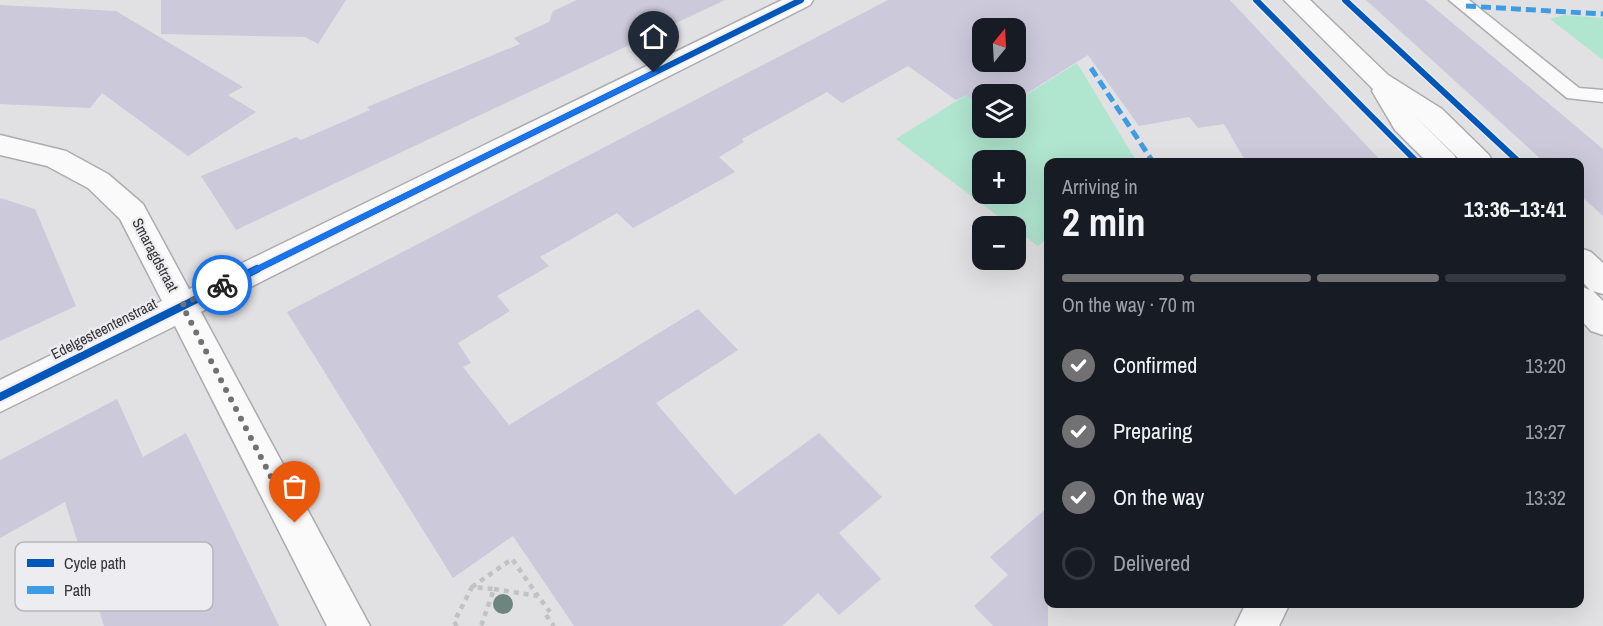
<!DOCTYPE html>
<meta charset="utf-8">
<style>
:root{--surface:#171b24;--page:#242831;--text:#f1f3f6;--muted:#9ea1a6;--line:#363941;--accent:#717173}
body{margin:0;font-family:"Archivo Narrow",sans-serif;background:var(--page);color:var(--text);height:100vh;display:flex;flex-direction:column;font-size:22px;white-space:nowrap}
*{box-sizing:border-box;margin:0}
p{font-size:20px;color:var(--muted)}
.icon{flex:none;width:33px;height:33px;fill:none;stroke:currentColor;stroke-width:2;stroke-linecap:round;stroke-linejoin:round}
.map{position:relative;flex:1;overflow:hidden}
.sheet{position:absolute;left:1044px;top:158px;width:540px;height:450px;display:flex;flex-direction:column;background:var(--surface);border-radius:12px;box-shadow:0 6px 24px #0002}
.sheet>*{flex:none}
.needle{width:39px;rotate:18deg}
.tools{position:absolute;left:972px;top:18px;display:grid;gap:12px}
.tools a{display:grid;place-items:center;width:54px;height:54px;border-radius:12px;background:var(--surface);box-shadow:0 6px 24px #0002;font-size:30px}
.pin{position:absolute;display:grid;place-items:center;width:51px;height:51px;color:#fff;margin:-62px -26px;border-radius:50% 50% 50% 0;rotate:-45deg;box-shadow:0 0 6px #0007}
.pin .icon{rotate:45deg}
.courier{position:absolute;display:grid;place-items:center;width:60px;height:60px;margin:-30px;border:4px solid #1a73e8;border-radius:50%;background:#fff;color:#222;box-shadow:0 2px 8px #0007}
.overview em{font-style:normal;font-weight:700}
.overview div{display:flex;flex-direction:column-reverse}
.overview{display:flex;align-items:center;justify-content:space-between;height:102px;padding:0 18px}
h1{font-size:39px;font-weight:700;line-height:45px}
.bar{display:grid;grid-template-columns:repeat(4,1fr);gap:9px 6px;align-content:center;height:72px;padding:0 18px}
.bar i{height:8px;border-radius:4px;background:var(--line)}
.bar .active{background:var(--accent)}
.bar p{grid-column:span 4}
ol{padding:0 18px;list-style:none}
li{display:flex;align-items:center;gap:18px;height:66px}
li p{margin-inline-start:auto}
li .icon{padding:6px;border-radius:50%;background:var(--accent);color:#fff;stroke-width:4}
li:last-child{color:var(--muted)}
li i{width:33px;height:33px;border:3px solid var(--line);border-radius:50%}
.map>svg:first-child{display:block}
.green{fill:#b0e5cf;fill-rule:evenodd}
.building{fill:#cbc9da;fill-rule:evenodd}
.lines{fill:none;stroke-linecap:round;stroke-linejoin:round}
.lane-casing{stroke:#acacae;stroke-width:3}
.street-casing{stroke:#acacae;stroke-width:3}
.secondary-casing{stroke:#acacae;stroke-width:3}
.path{stroke:#c2c2c3;stroke-width:4.5;stroke-dasharray:5 5;stroke-linecap:butt}
.lane{fill:#fafafb;fill-rule:evenodd}
.street{fill:#fafafb;fill-rule:evenodd}
.secondary{fill:#fafafb;fill-rule:evenodd}
.quiet{stroke:#3e9de2;stroke-width:5;stroke-dasharray:10 5;stroke-linecap:butt}
.cycleway-far1-casing{stroke:#ededf1;stroke-width:9}
.cycleway-casing{stroke:#ededf1;stroke-width:12}
.cycleway-far1{stroke:#0057b8;stroke-width:6}
.cycleway{stroke:#0057b8;stroke-width:8}
.tree{fill:#6c857d}
.route{fill:#1a73e8}
.done{stroke:#717173;stroke-width:6;stroke-dasharray:0 10.8}
.labels{text-anchor:middle;stroke-width:4.5;stroke-linejoin:round;paint-order:stroke}
.street-label{font-size:15px;fill:#343436;stroke:#ededf1}
.key{fill:#ededf1;stroke:#b6b6b9;stroke-width:1.5}
.key-label{font-size:16px;fill:#343436}
</style>
<div class="map">
<svg width="1603" height="626" viewBox="0 0 1603 626">
<rect width="100%" height="100%" fill="#e1e1e3"/>
<!-- green -->
<path class="green" d="M 1564,15 L 1603,18 L 1603,60 L 1550,19 Z
M 1077,63 L 1137,162 L 1048,162 L 1048,238 L 1038,246 L 1016,230 L 1016,226 L 1011,226 L 896,139 L 966,95 L 982,107 L 982,128 L 1016,128 L 1016,101 ZM 982,160 L 1016,160 L 1016,194 L 982,194 Z"/>
<!-- building -->
<path class="building" d="M 161,0 L 346,0 L 318,44 L 305,37 L 161,34 Z
M 577,0 L 725,0 L 236,230 L 201,176 L 296,137 L 301,140 L 370,110 L 367,107 L 520,44 L 514,38 L 549,22 L 553,11 Z
M 888,0 L 1230,0 L 1382,162 L 1246,162 L 1224,124 L 1198,128 L 1189,117 L 1139,126 L 1088,55 L 1016,100 L 1016,94 L 982,94 L 982,107 L 966,95 L 956,100 L 908,66 L 842,103 L 827,92 L 742,139 L 744,142 L 719,157 L 735,172 L 633,228 L 617,213 L 540,257 L 549,266 L 497,296 L 510,311 L 458,343 L 471,363 L 463,367 L 509,425 L 698,309 L 738,350 L 656,403 L 735,495 L 819,433 L 882,497 L 839,533 L 881,579 L 839,615 L 818,593 L 782,626 L 574,626 L 513,536 L 453,578 L 287,312 ZM 982,28 L 1016,28 L 1016,62 L 982,62 Z
M 1366,0 L 1425,0 L 1603,149 L 1603,216 L 1580,195 L 1580,162 L 1544,162 Z
M 0,5 L 116,11 L 243,87 L 228,95 L 256,112 L 188,156 L 102,93 L 90,108 L 0,104 Z
M 0,198 L 35,209 L 76,306 L 0,341 Z
M 117,399 L 143,457 L 186,433 L 279,626 L 104,626 L 65,502 L 0,538 L 0,460 Z
M 1048,507 L 1048,626 L 993,626 L 974,606 L 1008,575 L 990,557 Z"/>
<g class="lines">
<defs>
<path id="lane" d="M 1449,0 L 1469,0 L 1579,88 L 1603,90 L 1603,102 L 1567,98 Z"/>
<path id="street" d="M 782,0 L 813,0 L 810,5 L 201,312 L 370,626 L 327,626 L 175,326 L 0,412 L 0,380 L 162,301 L 120,219 L 88,188 L 47,166 L 0,155 L 0,135 L 66,151 L 108,174 L 143,204 L 189,289 Z
M 1246,603 L 1290,603 L 1279,626 L 1235,626 Z"/>
<path id="secondary" d="M 1284,0 L 1310,0 L 1388,75 L 1442,109 L 1489,155 L 1493,162 L 1462,162 L 1415,116 L 1454,155 L 1458,162 L 1427,162 L 1395,130 L 1372,91 L 1373,89 Z
M 1580,248 L 1591,252 L 1603,263 L 1603,294 L 1593,291 L 1603,301 L 1603,335 L 1591,331 L 1580,319 L 1580,286 L 1590,290 L 1580,279 Z"/>
</defs>
<!-- lane casing -->
<use href="#lane" class="lane-casing"/>
<!-- street casing -->
<use href="#street" class="street-casing"/>
<!-- secondary casing -->
<use href="#secondary" class="secondary-casing"/>
<!-- path -->
<path class="path" d="M 472,587 L 512,559 L 538,596
M 494,589 L 538,596 L 550,612
M 546,615 L 554,626
M 457,626 L 454,622 L 472,587 L 494,589 L 481,626"/>
<!-- lane -->
<use href="#lane" class="lane"/>
<!-- street -->
<use href="#street" class="street"/>
<!-- secondary -->
<use href="#secondary" class="secondary"/>
<!-- quiet -->
<path class="quiet" d="M 1466,6 L 1603,14
M 1091,68 L 1153,162"/>
<defs>
<path id="cycleway-far1" d="M 1256,0 L 1417,162
M 1345,0 L 1519,162
M 254,271 L 801,0"/>
<path id="cycleway" d="M 0,397 L 257,269"/>
</defs>
<!-- cycleway-far1 casing -->
<use href="#cycleway-far1" class="cycleway-far1-casing"/>
<!-- cycleway casing -->
<use href="#cycleway" class="cycleway-casing"/>
<!-- cycleway-far1 -->
<use href="#cycleway-far1" class="cycleway-far1"/>
<!-- cycleway -->
<use href="#cycleway" class="cycleway"/>
</g>
<!-- trees -->
<circle class="tree" cx="503" cy="604" r="10"/>
<!-- route -->
<path class="route" d="M 654,70 L 658,73 L 657,74 L 226,288 L 219,288 L 218,285 Z"/>
<g class="lines">
<!-- done -->
<path class="done" d="M 222,285 L 182,305 L 295,523"/>
</g>
<g class="labels">
<!-- street labels -->
<g class="street-label">
<text transform="translate(155 255) rotate(62)" y="5">Smaragdstraat</text>
<text transform="translate(104 329) rotate(-27)" y="5">Edelgesteentenstraat</text>
</g>
</g>
<!-- legend -->
<rect x="15" y="542" width="198" height="69" rx="9" class="key"/>
<rect x="27" y="559" width="27" height="8" fill="#0057b8"/>
<rect x="27" y="586" width="27" height="8" fill="#3e9de2"/>
<g class="key-label">
<text x="64" y="569">Cycle path</text>
<text x="64" y="596">Path</text>
</g>
</svg>
<div class="tools">
<a><svg class="needle" viewBox="-14 -14 28 28"><path d="M0-13l5 13h-10z" fill="#e53935"/><path d="M0 13l5-13h-10z" fill="#9ea1a6"/></svg></a>
<a><svg class="icon" aria-label="layers" viewBox="0 0 24 24"><path d="M12 4l9 5-9 5-9-5zM3 14l9 5 9-5"/></svg></a>
<a>+</a>
<a>−</a>
</div>
<div class="pin" style="left:295px;top:523px;background:#ea580c"><svg class="icon" aria-label="bag" viewBox="0 0 24 24"><path d="M5 8h14l-1 12H6zM9 8a3 3 0 0 1 6 0"/></svg></div>
<div class="pin" style="left:654px;top:73px;background:#1f2937"><svg class="icon" aria-label="home" viewBox="0 0 24 24"><path d="M3 11l9-7 9 7M6 9v11h12V9"/></svg></div>
<div class="courier" style="left:222px;top:285px"><svg class="icon" aria-label="bike" viewBox="0 0 24 24"><circle cx="6" cy="16" r="4"/><circle cx="18" cy="16" r="4"/><path d="M6 16l4-8h5l3 8M10 8l3 8H6M13 5h3"/></svg></div>
<section class="sheet">
<div class="overview"><div><h1>2 min</h1><p>Arriving in</p></div><em>13:36–13:41</em></div>
<div class="bar"><i class="active"></i><i class="active"></i><i class="active"></i><i></i><p>On the way · 70 m</p></div>
<ol>
<li><svg class="icon" aria-label="check" viewBox="0 0 24 24"><path d="M5 12l5 5 9-10"/></svg>Confirmed<p>13:20</p></li>
<li><svg class="icon" aria-label="check" viewBox="0 0 24 24"><path d="M5 12l5 5 9-10"/></svg>Preparing<p>13:27</p></li>
<li><svg class="icon" aria-label="check" viewBox="0 0 24 24"><path d="M5 12l5 5 9-10"/></svg>On the way<p>13:32</p></li>
<li><i></i>Delivered</li>
</ol>
</section>
</div>
